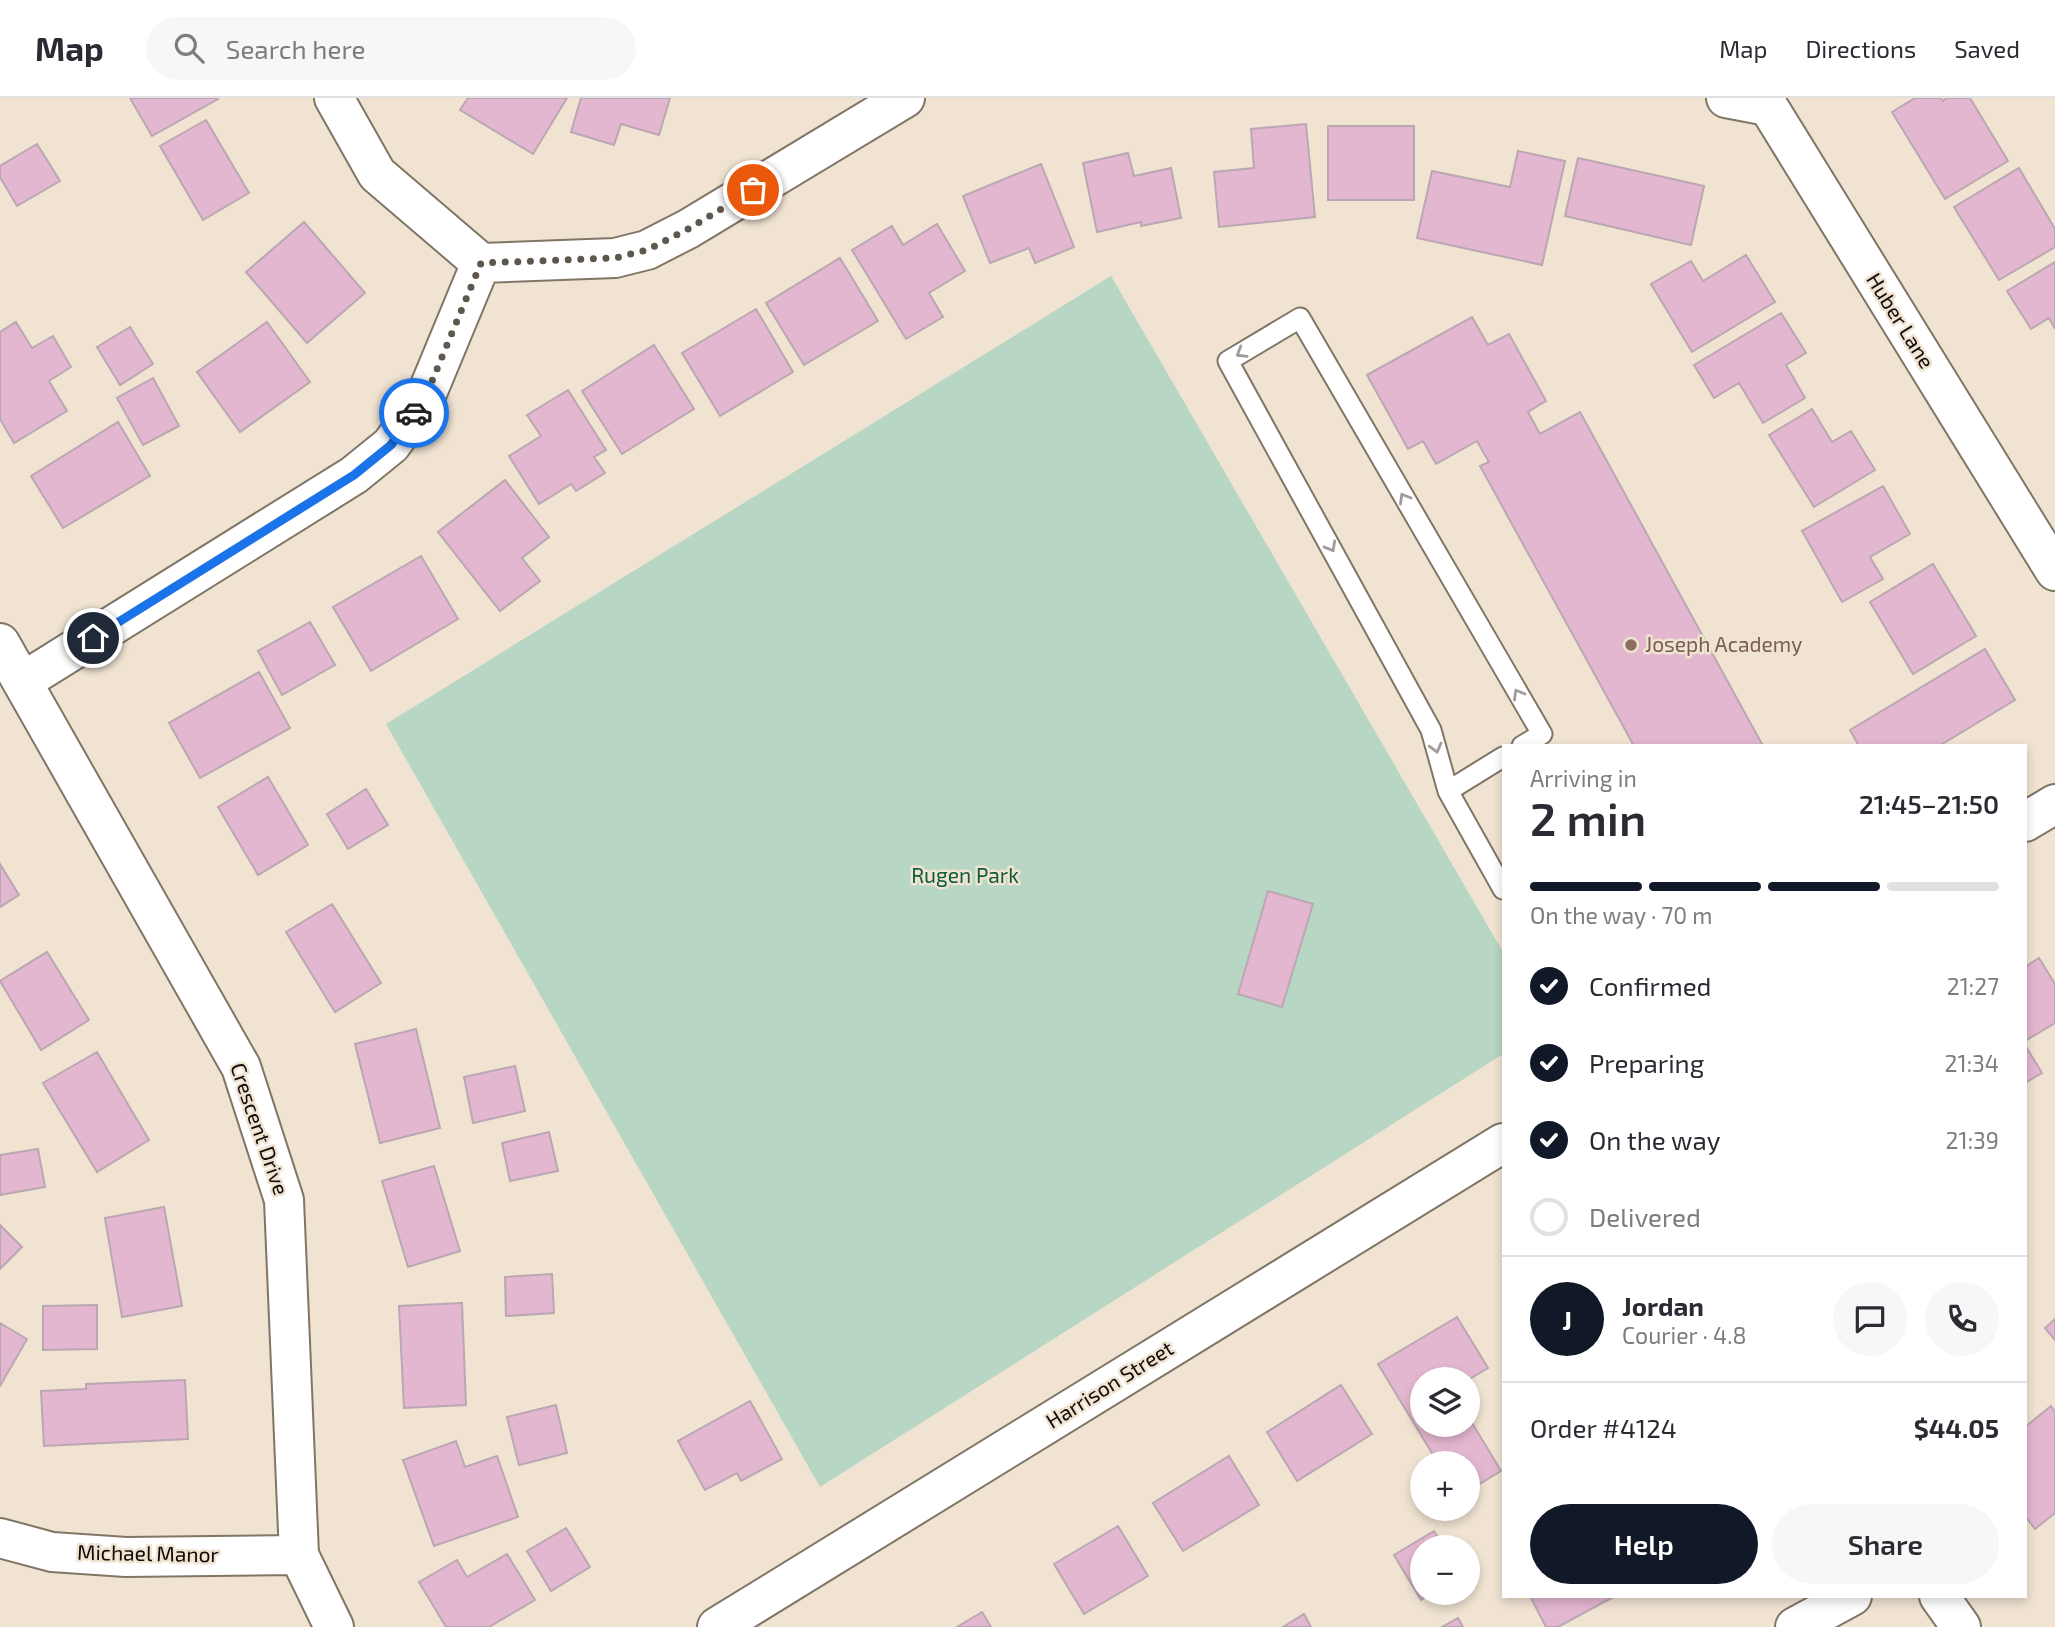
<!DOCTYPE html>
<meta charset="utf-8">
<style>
:root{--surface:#fff;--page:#f7f7f7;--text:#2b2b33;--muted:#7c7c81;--line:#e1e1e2;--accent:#111827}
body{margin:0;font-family:"Exo 2",sans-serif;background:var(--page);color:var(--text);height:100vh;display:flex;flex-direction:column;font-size:26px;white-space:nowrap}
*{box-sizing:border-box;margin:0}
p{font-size:23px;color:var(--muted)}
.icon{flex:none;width:38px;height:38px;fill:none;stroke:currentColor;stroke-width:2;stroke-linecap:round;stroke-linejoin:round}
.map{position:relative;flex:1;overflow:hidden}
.panel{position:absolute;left:1502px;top:646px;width:525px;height:854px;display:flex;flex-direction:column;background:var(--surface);border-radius:0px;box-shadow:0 4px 10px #0003}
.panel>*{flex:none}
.controls{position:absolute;left:1410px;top:1269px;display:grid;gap:14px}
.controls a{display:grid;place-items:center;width:70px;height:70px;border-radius:50%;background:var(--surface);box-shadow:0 4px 10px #0003;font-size:35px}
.pin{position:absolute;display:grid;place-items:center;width:60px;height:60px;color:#fff;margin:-30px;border:4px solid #fff;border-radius:50%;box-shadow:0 2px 7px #0007}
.courier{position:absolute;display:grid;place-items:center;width:70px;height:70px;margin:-35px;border:5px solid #1a73e8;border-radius:50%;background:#fff;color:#222;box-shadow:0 2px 9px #0007}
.summary em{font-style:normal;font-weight:600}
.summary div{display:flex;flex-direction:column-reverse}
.summary{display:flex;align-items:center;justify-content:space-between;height:119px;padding:0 28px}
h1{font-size:46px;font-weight:600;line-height:52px}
.bar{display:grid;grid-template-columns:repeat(4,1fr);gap:10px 7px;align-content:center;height:84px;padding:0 28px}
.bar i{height:9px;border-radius:5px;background:var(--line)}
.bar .on{background:var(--accent)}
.bar p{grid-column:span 4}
.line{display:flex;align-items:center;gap:18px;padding:0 28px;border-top:2px solid var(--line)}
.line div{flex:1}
.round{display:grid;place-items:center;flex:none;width:74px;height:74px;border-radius:37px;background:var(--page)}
ol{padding:0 28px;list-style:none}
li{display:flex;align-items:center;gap:21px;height:77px}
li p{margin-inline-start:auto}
li .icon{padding:7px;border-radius:50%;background:var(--accent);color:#fff;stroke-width:4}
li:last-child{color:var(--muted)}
li i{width:38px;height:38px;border:4px solid var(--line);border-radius:50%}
.button{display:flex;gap:14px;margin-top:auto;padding:14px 28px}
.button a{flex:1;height:80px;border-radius:42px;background:var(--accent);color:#fff;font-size:28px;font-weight:600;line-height:80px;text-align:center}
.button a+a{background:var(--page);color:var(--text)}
header{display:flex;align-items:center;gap:42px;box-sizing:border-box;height:98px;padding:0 35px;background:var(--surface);border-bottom:2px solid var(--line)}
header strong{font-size:33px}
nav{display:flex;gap:38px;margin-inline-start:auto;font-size:24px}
.search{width:490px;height:63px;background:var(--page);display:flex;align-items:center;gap:18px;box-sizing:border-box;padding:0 24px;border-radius:38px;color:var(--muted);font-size:26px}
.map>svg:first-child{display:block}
.green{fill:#b8d6c4}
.building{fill:#e4b7d0;stroke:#baa7b1;stroke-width:2}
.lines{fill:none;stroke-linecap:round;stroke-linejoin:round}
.service-casing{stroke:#817566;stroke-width:23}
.minor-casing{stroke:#817566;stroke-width:42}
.service{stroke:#fff;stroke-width:19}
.minor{stroke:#fff;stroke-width:38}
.oneway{stroke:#9f9d9b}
.done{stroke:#5e574d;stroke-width:7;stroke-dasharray:0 12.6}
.route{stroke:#1a73e8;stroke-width:9}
.education-dot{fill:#8d6e63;stroke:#f0e3d2;stroke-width:2.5}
.labels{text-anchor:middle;stroke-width:5;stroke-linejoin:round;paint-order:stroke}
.street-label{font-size:21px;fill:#0f0b06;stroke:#f0e3d2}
.education-label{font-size:21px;fill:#785e54;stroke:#f0e3d2;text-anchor:start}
.park-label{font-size:21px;fill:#0d5c3a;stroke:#f0e3d2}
</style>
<header>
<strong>Map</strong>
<div class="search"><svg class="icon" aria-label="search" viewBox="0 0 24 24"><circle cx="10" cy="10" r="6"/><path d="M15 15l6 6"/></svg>Search here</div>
<nav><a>Map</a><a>Directions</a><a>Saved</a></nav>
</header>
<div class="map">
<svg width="2055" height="1529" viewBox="0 0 2055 1529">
<rect width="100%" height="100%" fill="#f0e3d2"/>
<!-- green -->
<path class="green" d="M 1111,178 L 1503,854 L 1503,956 L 820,1389 L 386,626 Z"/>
<!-- building -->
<path class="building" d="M 130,0 L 217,0 L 218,1 L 152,38 Z
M 468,0 L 567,0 L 533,56 L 460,12 Z
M 581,0 L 670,0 L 659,37 L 621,26 L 614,47 L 571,34 Z
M 1915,0 L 1941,0 L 1943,3 L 1947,0 L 1970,0 L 2008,63 L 1945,101 L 1892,14 Z
M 206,22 L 249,95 L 203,122 L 160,48 Z
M 1306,26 L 1315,119 L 1219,129 L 1214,74 L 1254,70 L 1251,31 Z
M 1328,28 L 1414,28 L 1414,102 L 1328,102 Z
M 37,46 L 60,83 L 17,108 L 0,79 L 0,68 Z
M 1518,53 L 1565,63 L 1542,167 L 1417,140 L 1432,73 L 1510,89 Z
M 1128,55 L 1134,78 L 1171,70 L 1181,120 L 1141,128 L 1141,124 L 1097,134 L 1083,65 Z
M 1578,60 L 1704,88 L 1691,147 L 1565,118 Z
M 1041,66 L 1074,149 L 1035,165 L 1029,150 L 990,165 L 963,98 Z
M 2019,70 L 2055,131 L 2055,149 L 1999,182 L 1954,109 Z
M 304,124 L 365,195 L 307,245 L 246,174 Z
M 937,126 L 965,173 L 929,195 L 943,219 L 906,241 L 852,152 L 892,128 L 903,147 Z
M 1746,157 L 1775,204 L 1692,254 L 1651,186 L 1691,163 L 1703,183 Z
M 840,160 L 878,223 L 804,267 L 766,205 Z
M 2055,164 L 2055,231 L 2049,220 L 2031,231 L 2007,193 Z
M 756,211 L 793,274 L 720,318 L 682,255 Z
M 1781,215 L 1806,255 L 1786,267 L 1805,300 L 1763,325 L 1739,285 L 1714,300 L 1694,267 Z
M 1472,219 L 1488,247 L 1509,236 L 1546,303 L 1528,314 L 1540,336 L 1580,314 L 1763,648 L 1634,648 L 1480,368 L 1489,364 L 1477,343 L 1436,366 L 1423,343 L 1408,351 L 1367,277 Z
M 16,224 L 32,250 L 53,238 L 71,269 L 49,283 L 67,313 L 14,345 L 0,321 L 0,234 Z
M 267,224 L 310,284 L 240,334 L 197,274 Z
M 130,229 L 153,266 L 120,287 L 97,249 Z
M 654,247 L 694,311 L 622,356 L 582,293 Z
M 153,280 L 179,328 L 143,347 L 117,300 Z
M 568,292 L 606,352 L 594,359 L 605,375 L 576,393 L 571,386 L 539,406 L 509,358 L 541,338 L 527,317 Z
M 1812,311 L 1832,344 L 1851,333 L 1875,372 L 1814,409 L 1769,337 Z
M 118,324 L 150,378 L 63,430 L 31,378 Z
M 505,382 L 549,439 L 522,460 L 540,483 L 500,513 L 438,434 Z
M 1883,388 L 1910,436 L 1870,459 L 1883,481 L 1842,504 L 1802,433 Z
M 421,458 L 458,521 L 371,573 L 333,509 Z
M 1933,466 L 1976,538 L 1913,576 L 1870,504 Z
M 310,524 L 335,567 L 282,597 L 258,553 Z
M 1985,551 L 2015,602 L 1939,648 L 1859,648 L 1850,632 Z
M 259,574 L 290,630 L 200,680 L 169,625 Z
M 268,679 L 308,747 L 258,777 L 218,709 Z
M 366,691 L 388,727 L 348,751 L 327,716 Z
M 0,766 L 19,797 L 0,809 Z
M 1268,793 L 1313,806 L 1282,909 L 1238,896 Z
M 332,806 L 381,885 L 335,914 L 286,834 Z
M 47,854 L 89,922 L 41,952 L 0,883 Z
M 2039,860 L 2055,886 L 2055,925 L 2025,943 L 2025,869 Z
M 416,931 L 440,1030 L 380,1045 L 355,946 Z
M 2025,947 L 2042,975 L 2025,985 Z
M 97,954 L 149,1042 L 97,1074 L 43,985 Z
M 515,968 L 525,1013 L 473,1025 L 464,979 Z
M 549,1034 L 558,1073 L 510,1083 L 502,1045 Z
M 38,1051 L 45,1089 L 0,1097 L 0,1057 Z
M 434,1068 L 460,1153 L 408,1169 L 382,1083 Z
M 164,1109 L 182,1208 L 122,1219 L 105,1120 Z
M 0,1127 L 22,1149 L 0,1171 Z
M 552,1176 L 554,1215 L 506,1218 L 505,1179 Z
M 462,1205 L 466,1307 L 404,1310 L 399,1208 Z
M 97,1207 L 97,1251 L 43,1252 L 43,1208 Z
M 1457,1219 L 1488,1270 L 1468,1282 L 1423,1281 L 1423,1326 L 1468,1326 L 1468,1318 L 1501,1373 L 1468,1393 L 1468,1365 L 1438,1365 L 1378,1266 Z
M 2055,1221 L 2055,1242 L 2045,1230 Z
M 0,1225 L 27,1241 L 0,1288 Z
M 185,1282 L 188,1341 L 44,1348 L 41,1293 L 86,1291 L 86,1286 Z
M 1341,1287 L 1372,1336 L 1297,1383 L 1267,1334 Z
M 750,1303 L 782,1361 L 741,1383 L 737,1375 L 705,1392 L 678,1343 Z
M 556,1307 L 567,1355 L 519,1367 L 507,1319 Z
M 2051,1308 L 2055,1314 L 2055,1415 L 2035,1431 L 2025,1418 L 2025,1329 Z
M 456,1343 L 465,1369 L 497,1358 L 518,1419 L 434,1448 L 403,1362 Z
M 1229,1358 L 1259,1407 L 1183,1453 L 1153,1405 Z
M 1118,1428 L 1148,1478 L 1084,1516 L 1054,1466 Z
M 566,1430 L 590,1469 L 551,1493 L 527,1453 Z
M 1434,1433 L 1444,1449 L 1423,1449 L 1423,1494 L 1433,1494 L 1421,1502 L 1394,1457 Z
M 507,1456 L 535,1502 L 489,1529 L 446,1529 L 419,1484 L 457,1462 L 467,1479 Z
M 1530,1498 L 1615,1498 L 1558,1529 L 1546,1529 Z
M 982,1514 L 991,1529 L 957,1529 Z
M 1304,1516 L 1311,1529 L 1283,1529 Z
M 1458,1520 L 1463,1529 L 1442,1529 Z"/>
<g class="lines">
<defs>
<path id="service" d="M 1448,693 L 1503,659
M 1503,791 L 1448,693 L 1431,632 L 1228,263 L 1300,220 L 1542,636 L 1522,648"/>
<path id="minor" d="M 334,0 L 377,76 L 481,165 L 615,160 L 647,152 L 688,131 L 905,0
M 1726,0 L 1768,8 L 2055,473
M 0,545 L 241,969 L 284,1102 L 299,1457 L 334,1529
M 22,584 L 354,377 L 391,347 L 425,300 L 481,165
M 2025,724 L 2055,706
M 0,1440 L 52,1454 L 126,1459 L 299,1457
M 1939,1498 L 1961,1529
M 717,1529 L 1503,1045
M 1795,1529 L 1852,1498"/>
</defs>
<!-- service casing -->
<use href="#service" class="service-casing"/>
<!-- minor casing -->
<use href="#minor" class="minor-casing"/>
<!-- service -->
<use href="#service" class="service"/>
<!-- minor -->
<use href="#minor" class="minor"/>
</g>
<!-- one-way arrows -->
<defs><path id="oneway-chevron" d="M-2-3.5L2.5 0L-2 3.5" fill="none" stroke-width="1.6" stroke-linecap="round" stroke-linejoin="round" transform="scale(1.75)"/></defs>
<g class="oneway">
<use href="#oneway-chevron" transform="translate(1241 255) rotate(149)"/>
<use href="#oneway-chevron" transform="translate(1404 400) rotate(-120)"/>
<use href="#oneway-chevron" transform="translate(1331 449) rotate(61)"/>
<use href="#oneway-chevron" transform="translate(1518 596) rotate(-120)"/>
<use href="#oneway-chevron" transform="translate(1436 650) rotate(75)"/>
</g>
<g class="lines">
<!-- done -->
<path class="done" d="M 414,315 L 425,300 L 481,165 L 615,160 L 647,152 L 688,131 L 753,92"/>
<!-- route -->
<path class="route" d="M 93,540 L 354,377 L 391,347 L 414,315"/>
</g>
<!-- markers -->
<circle class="education-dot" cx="1631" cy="547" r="7"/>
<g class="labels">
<!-- street labels -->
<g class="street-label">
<text transform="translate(1900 223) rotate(58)" y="7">Huber Lane</text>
<text transform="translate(259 1031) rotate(71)" y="7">Crescent Drive</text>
<text transform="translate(1110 1287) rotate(-32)" y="7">Harrison Street</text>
<text transform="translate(148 1456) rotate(1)" y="7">Michael Manor</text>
</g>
<!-- education labels -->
<g class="education-label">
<text x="1645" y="554">Joseph Academy</text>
</g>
<!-- park labels -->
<g class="park-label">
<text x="965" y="785">Rugen Park</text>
</g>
</g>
</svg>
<div class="controls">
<a><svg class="icon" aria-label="layers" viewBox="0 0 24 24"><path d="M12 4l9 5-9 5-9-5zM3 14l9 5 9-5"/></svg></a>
<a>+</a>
<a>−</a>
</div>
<div class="pin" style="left:753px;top:92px;background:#ea580c"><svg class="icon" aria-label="bag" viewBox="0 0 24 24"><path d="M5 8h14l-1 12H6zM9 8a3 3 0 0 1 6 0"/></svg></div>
<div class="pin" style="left:93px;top:540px;background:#1f2937"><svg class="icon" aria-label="home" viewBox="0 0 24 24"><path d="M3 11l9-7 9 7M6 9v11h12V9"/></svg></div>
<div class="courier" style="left:414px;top:315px"><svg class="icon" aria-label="car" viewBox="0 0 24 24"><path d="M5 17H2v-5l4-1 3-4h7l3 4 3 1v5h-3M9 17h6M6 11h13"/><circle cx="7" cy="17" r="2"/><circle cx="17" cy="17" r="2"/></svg></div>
<section class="panel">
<div class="summary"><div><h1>2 min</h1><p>Arriving in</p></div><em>21:45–21:50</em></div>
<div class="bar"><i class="on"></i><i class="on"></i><i class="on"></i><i></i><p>On the way · 70 m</p></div>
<ol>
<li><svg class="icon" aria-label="check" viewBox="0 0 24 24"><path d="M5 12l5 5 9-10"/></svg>Confirmed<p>21:27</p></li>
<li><svg class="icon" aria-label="check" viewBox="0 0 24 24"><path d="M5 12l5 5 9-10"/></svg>Preparing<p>21:34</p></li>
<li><svg class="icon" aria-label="check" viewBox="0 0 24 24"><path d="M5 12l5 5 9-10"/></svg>On the way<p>21:39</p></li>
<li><i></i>Delivered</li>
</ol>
<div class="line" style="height:126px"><b class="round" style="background:var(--accent);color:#fff">J</b><div><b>Jordan</b><p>Courier · 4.8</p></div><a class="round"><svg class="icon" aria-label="chat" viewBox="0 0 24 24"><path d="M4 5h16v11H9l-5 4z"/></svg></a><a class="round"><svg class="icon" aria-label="phone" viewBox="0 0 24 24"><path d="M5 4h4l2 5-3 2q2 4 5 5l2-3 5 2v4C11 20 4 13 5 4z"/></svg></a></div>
<div class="line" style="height:91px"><div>Order #4124</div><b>$44.05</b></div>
<div class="button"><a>Help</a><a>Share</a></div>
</section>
</div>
